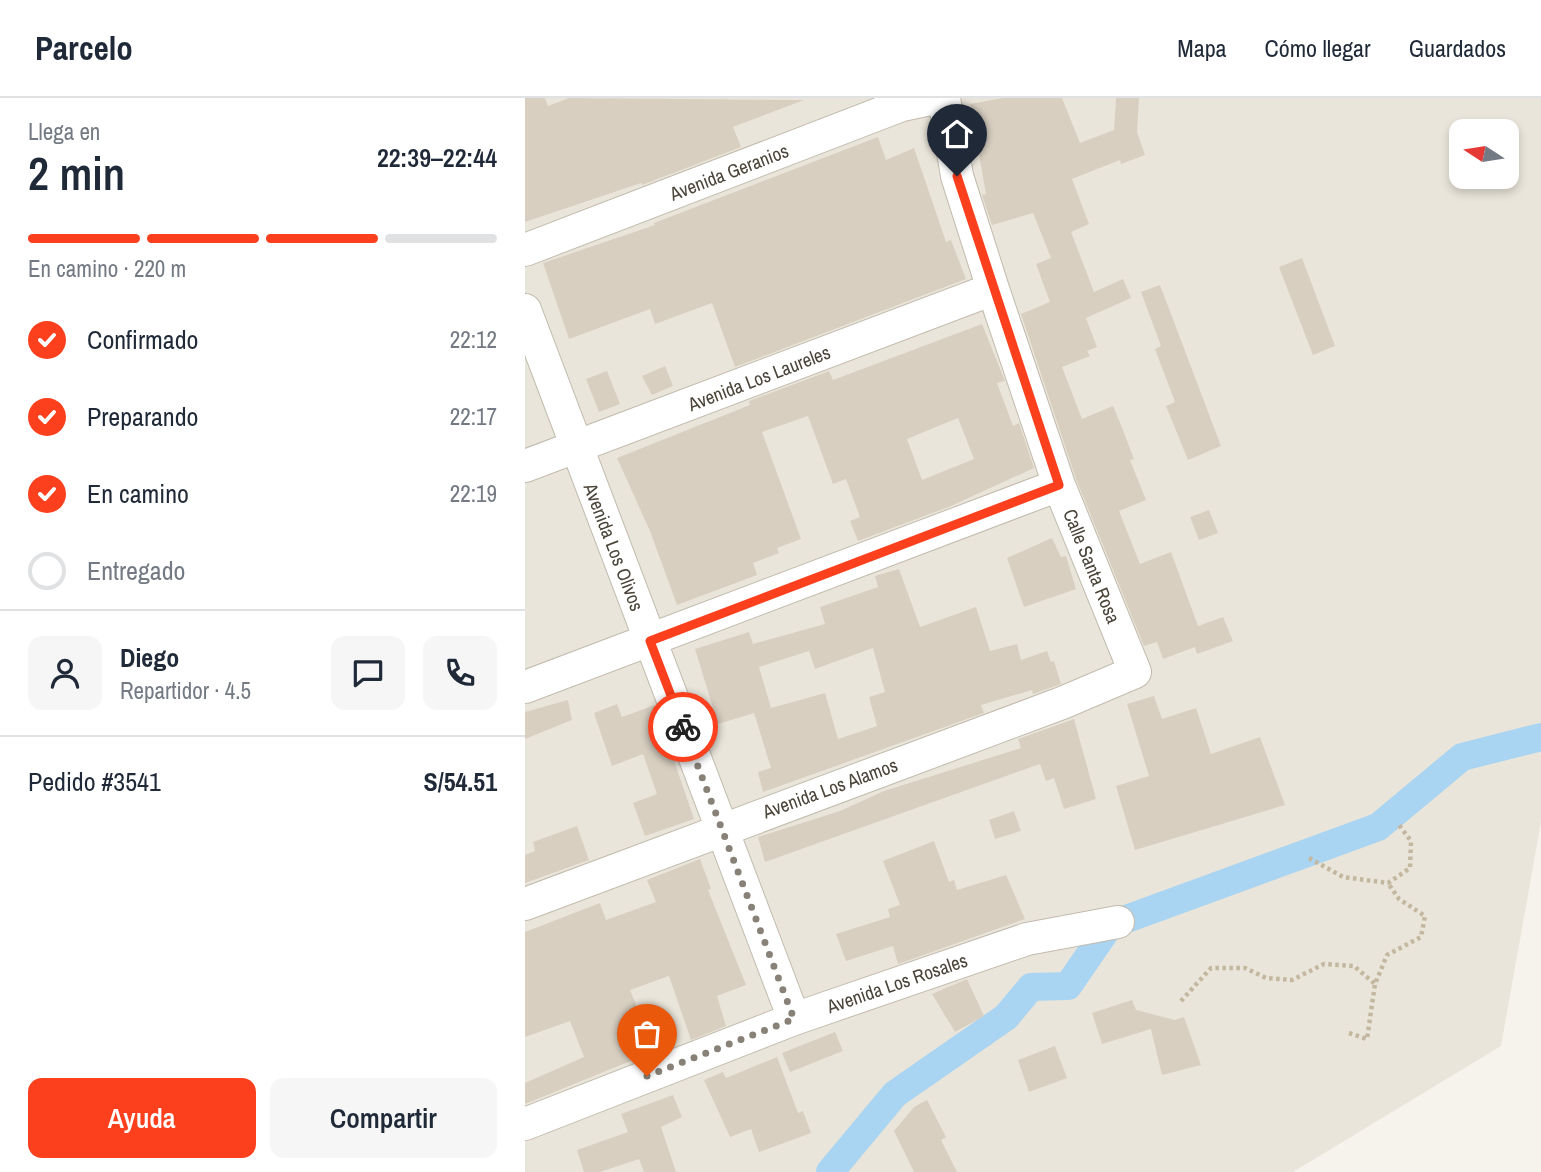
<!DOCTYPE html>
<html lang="es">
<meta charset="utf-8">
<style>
:root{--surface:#fff;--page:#f6f6f7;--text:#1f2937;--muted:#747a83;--line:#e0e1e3;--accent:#fc3f1d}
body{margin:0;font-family:"Archivo Narrow",sans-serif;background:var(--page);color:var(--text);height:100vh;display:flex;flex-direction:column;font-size:26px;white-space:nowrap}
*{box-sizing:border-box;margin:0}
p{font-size:23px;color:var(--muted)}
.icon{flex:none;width:38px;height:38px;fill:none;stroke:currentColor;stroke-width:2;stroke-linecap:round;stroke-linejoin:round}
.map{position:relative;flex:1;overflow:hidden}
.sheet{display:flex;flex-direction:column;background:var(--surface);width:525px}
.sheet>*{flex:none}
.needle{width:46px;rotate:282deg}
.fabs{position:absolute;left:924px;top:21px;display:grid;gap:14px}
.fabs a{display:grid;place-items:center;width:70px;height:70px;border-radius:14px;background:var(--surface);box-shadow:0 4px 10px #0003;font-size:35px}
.pin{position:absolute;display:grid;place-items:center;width:60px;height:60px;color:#fff;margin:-72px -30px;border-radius:50% 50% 50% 0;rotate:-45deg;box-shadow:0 0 7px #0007}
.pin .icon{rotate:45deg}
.courier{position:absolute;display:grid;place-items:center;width:70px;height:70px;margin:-35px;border:5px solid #fc3f1d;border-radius:50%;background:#fff;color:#222;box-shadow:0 2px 9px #0007}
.overview em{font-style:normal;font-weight:600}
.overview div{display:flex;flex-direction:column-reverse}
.overview{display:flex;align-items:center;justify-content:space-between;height:119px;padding:0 28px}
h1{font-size:46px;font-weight:600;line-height:52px}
.bar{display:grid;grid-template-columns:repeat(4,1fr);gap:10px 7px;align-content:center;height:84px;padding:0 28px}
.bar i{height:9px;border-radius:5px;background:var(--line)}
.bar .active{background:var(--accent)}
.bar p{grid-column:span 4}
.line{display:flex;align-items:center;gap:18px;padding:0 28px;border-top:2px solid var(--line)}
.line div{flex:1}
.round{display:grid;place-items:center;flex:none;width:74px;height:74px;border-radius:14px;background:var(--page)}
ol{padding:0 28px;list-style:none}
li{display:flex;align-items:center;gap:21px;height:77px}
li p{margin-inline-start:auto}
li .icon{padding:7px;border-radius:50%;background:var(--accent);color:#fff;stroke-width:4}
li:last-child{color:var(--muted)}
li i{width:38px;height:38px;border:4px solid var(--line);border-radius:50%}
.button{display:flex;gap:14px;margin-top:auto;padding:14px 28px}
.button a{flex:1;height:80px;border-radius:14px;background:var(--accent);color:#fff;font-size:28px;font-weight:600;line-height:80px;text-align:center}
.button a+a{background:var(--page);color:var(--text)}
header{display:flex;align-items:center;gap:42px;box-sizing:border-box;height:98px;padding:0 35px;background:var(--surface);border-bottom:2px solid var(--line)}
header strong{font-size:33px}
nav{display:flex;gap:38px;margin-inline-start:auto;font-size:24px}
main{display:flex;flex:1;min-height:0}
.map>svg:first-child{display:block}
.residential{fill:#eae5da;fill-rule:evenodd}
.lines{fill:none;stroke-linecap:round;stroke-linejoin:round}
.canal{stroke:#a9d4f2;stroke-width:28}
.building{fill:#d8cfc1;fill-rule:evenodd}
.minor-casing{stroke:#c2bbae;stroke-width:34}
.path{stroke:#c4b79f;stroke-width:4.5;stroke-dasharray:3.5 3.5;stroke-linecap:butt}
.minor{stroke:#fff;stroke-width:32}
.done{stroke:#878178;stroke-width:7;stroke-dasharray:0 12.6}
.route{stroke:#fc3f1d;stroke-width:9}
.labels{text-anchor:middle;stroke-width:5;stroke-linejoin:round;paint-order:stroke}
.street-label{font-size:19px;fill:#4b4439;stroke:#fff}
</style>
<header>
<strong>Parcelo</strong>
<nav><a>Mapa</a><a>Cómo llegar</a><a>Guardados</a></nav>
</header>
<main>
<section class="sheet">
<div class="overview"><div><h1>2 min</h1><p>Llega en</p></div><em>22:39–22:44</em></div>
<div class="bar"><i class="active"></i><i class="active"></i><i class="active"></i><i></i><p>En camino · 220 m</p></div>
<ol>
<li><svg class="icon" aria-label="check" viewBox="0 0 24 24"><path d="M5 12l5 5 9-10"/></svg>Confirmado<p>22:12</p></li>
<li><svg class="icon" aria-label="check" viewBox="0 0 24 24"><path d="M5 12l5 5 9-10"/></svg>Preparando<p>22:17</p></li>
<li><svg class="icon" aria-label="check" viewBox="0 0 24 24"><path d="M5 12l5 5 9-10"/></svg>En camino<p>22:19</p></li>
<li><i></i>Entregado</li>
</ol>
<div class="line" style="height:126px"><a class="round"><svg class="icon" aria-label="person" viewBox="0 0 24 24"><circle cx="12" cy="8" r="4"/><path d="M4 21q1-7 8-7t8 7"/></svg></a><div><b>Diego</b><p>Repartidor · 4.5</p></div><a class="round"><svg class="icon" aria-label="chat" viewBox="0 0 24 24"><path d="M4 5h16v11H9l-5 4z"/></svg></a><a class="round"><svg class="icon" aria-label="phone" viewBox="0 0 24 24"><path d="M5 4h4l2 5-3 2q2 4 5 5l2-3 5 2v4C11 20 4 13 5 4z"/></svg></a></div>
<div class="line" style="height:91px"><div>Pedido #3541</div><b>S/54.51</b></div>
<div class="button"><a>Ayuda</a><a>Compartir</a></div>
</section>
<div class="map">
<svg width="1016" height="1074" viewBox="0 0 1016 1074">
<rect width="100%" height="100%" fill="#f6f3ec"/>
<!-- residential -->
<path class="residential" d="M 0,0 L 1016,0 L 1016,724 L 976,948 L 768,1074 L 0,1074 ZM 936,33 L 982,33 L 982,79 L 936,79 Z"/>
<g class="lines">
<!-- canal -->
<path class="canal" d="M 305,1074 L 370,996 L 481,919 L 506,889 L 543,888 L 585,827 L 853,729 L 937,659 L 1016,639"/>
</g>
<!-- building -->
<path class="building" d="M 0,0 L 20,0 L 23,8 L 44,0 L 279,2 L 208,29 L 216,49 L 117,87 L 116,85 L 0,124 Z
M 478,0 L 537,0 L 555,45 L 589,32 L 591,0 L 614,0 L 612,34 L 620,57 L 596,66 L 595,62 L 547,81 L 564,126 L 546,134 L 569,194 L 598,181 L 606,200 L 561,220 L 572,249 L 562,253 L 565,258 L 537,269 L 557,321 L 588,308 L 596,327 L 609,361 L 605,362 L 621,402 L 594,413 L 615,466 L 646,454 L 673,528 L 698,519 L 708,543 L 672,556 L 670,549 L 638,561 L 632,544 L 619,548 L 551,381 L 496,216 L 525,204 L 511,166 L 526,160 L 508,115 L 467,127 L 457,97 L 461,96 L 445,6 Z
M 353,39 L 361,62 L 389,50 L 421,144 L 426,142 L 441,181 L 210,269 L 187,205 L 130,226 L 125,211 L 44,241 L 18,165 L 130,127 L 129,125 Z
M 777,160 L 810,248 L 788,257 L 754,169 Z
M 635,187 L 696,348 L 663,362 L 641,308 L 650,304 L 630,251 L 636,248 L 616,194 Z
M 457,226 L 480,283 L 472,285 L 488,328 L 494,325 L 509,370 L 426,408 L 333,443 L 325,423 L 335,419 L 321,381 L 308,386 L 283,318 L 237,334 L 276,441 L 252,450 L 254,455 L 228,465 L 232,477 L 152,507 L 125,433 L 92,360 L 225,307 L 224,303 L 304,273 L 308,282 ZM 433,320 L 449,361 L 397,382 L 382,341 Z
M 140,268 L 148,288 L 127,297 L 117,278 Z
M 82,273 L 95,306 L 74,314 L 61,281 Z
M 684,412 L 693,435 L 674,442 L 665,419 Z
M 527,440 L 536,459 L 541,458 L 551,491 L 499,509 L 482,460 Z
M 374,471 L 395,529 L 451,509 L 465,553 L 492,546 L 496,562 L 522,553 L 526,564 L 529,563 L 536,586 L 508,596 L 507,592 L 456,607 L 459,615 L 238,694 L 233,674 L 246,670 L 229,615 L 193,626 L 170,551 L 224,534 L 228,546 L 300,526 L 295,509 L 353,489 L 350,478 ZM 348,550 L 360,594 L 344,599 L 352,628 L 313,641 L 300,595 L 239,612 L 246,610 L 234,569 L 284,553 L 290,571 Z
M 629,598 L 637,621 L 671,610 L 686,656 L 735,639 L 760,707 L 610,752 L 591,688 L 624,678 L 602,606 Z
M 43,602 L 47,622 L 0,641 L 0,614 Z
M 92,606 L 97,619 L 130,607 L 169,721 L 120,738 L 108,705 L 132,696 L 118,656 L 87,668 L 69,615 Z
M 549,621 L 571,701 L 539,711 L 529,680 L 521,683 L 515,666 L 240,764 L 233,739 L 315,713 L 359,693 L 496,650 L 493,641 Z
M 489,713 L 496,733 L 470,741 L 464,722 Z
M 52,728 L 64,762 L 0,785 L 0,757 L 10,753 L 8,744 Z
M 409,743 L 424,784 L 429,782 L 432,792 L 481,777 L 500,821 L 373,866 L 368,848 L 321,863 L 311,836 L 365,819 L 363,811 L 375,807 L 358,763 Z
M 175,761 L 186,791 L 183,792 L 221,887 L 192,898 L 201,928 L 166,942 L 144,878 L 105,892 L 130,953 L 0,1006 L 0,985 L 59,959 L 45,923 L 0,939 L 0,834 L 75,805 L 81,822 L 131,804 L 122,782 Z
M 442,881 L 459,918 L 430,934 L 407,896 Z
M 607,902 L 611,912 L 650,922 L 659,919 L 676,967 L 637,977 L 626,931 L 577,946 L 567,915 Z
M 310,934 L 318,953 L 265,974 L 257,955 Z
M 530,948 L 542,980 L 504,994 L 493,962 Z
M 252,959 L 273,1015 L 278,1013 L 286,1035 L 234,1054 L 226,1031 L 205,1039 L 179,982 L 198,974 L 201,980 Z
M 148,997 L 157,1019 L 136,1029 L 151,1074 L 119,1074 L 114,1061 L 75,1074 L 59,1074 L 52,1052 L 103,1034 L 96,1016 Z
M 402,1002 L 421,1039 L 416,1042 L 432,1074 L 389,1074 L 369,1033 L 389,1009 Z"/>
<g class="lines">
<defs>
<path id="minor" d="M 0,152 L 377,7 L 410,0
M 0,212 L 269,921
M 0,368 L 468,191
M 0,589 L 534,387
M 0,806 L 537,605 L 610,574 L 534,387 L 468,191 L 432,78 L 419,0
M 0,1026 L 269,921 L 502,841 L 593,824"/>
</defs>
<!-- minor casing -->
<use href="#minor" class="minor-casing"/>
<!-- path -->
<path class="path" d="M 784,760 L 818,779 L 863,785 L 885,770 L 886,743 L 874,727
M 656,903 L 686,870 L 720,870 L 741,880 L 767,882 L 799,866 L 829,868 L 850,886
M 824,935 L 842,941 L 850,886 L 862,857 L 896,839 L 900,818 L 874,801 L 863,785"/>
<!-- minor -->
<use href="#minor" class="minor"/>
</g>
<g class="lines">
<!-- done -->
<path class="done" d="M 122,978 L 269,921 L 158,629"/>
<!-- route -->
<path class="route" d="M 158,629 L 125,543 L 534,387 L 432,78"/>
</g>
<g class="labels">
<!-- street labels -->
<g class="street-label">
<text transform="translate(204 74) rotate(-21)" y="7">Avenida Geranios</text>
<text transform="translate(234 280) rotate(-21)" y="7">Avenida Los Laureles</text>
<text transform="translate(89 449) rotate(69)" y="7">Avenida Los Olivos</text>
<text transform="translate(567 468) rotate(68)" y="7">Calle Santa Rosa</text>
<text transform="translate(305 690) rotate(-20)" y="7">Avenida Los Alamos</text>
<text transform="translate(372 885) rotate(-19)" y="7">Avenida Los Rosales</text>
</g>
</g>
</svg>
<div class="fabs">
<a><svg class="needle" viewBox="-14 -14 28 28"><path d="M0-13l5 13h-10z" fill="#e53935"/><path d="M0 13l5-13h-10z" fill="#747a83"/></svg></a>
</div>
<div class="pin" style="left:122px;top:978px;background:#ea580c"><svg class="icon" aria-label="bag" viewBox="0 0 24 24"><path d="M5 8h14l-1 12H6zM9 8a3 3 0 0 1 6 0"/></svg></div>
<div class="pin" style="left:432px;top:78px;background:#1f2937"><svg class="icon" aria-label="home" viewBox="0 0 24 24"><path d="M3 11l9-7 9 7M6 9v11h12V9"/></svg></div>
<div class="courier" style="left:158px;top:629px"><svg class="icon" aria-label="bike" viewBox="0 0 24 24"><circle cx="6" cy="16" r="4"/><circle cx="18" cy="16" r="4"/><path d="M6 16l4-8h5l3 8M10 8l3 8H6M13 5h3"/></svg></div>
</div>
</main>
